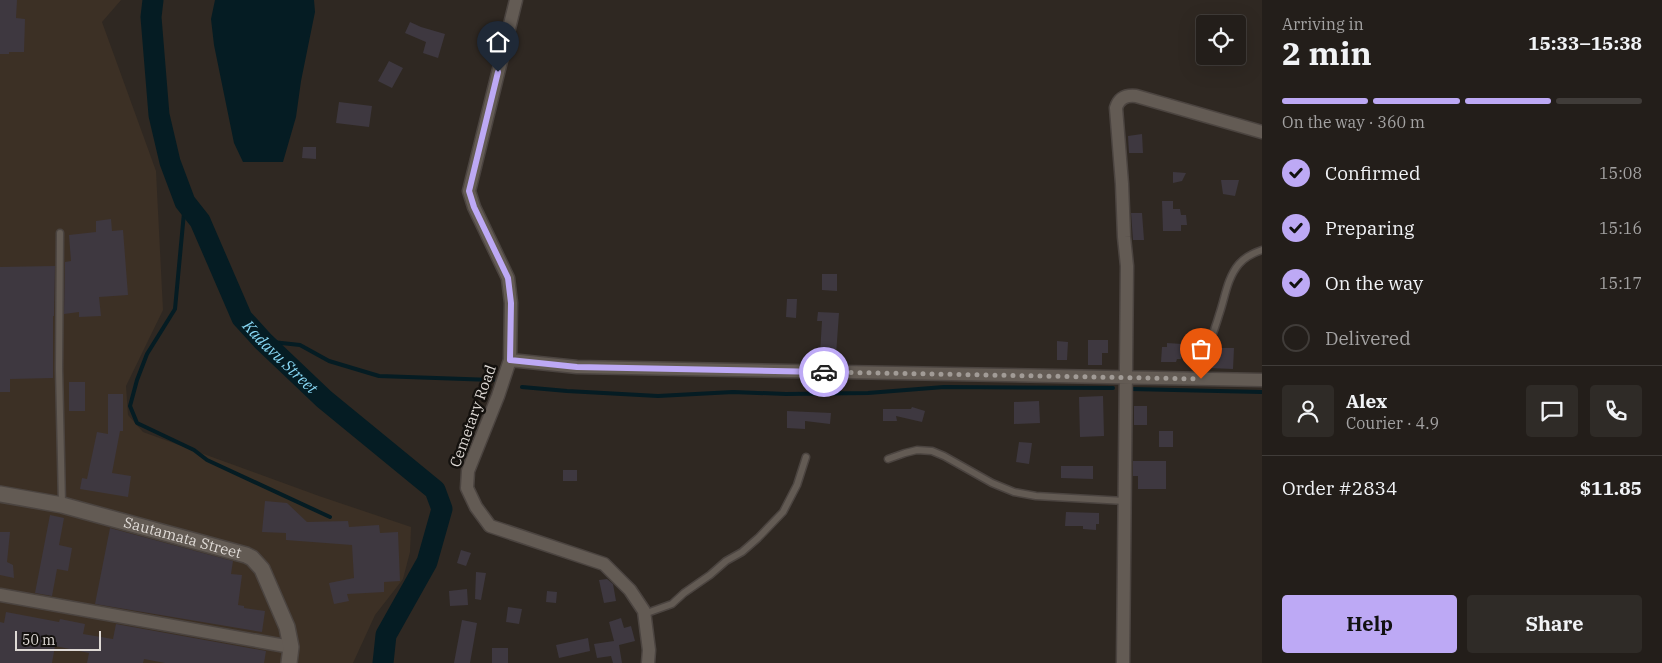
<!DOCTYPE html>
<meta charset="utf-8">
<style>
:root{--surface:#231e1a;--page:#2f2b27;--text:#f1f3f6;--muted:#a3a2a2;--line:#403c39;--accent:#bda9f5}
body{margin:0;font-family:"IBM Plex Serif",serif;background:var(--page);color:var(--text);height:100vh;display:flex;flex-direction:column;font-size:19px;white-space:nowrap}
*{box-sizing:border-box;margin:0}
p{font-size:16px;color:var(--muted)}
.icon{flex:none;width:28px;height:28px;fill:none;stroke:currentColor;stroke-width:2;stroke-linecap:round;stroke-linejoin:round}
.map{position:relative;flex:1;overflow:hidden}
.details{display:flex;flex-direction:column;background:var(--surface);width:400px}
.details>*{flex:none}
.tools{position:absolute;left:1196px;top:15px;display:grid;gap:10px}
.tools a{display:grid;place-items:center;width:50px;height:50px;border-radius:5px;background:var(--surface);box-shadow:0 5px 20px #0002,0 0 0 1px var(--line);font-size:25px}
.scale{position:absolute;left:15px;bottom:12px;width:86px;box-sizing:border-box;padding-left:5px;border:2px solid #ded9d5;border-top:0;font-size:14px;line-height:18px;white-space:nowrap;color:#ded9d5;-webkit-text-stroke:4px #14110e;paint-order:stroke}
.pin{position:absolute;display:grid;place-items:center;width:42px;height:42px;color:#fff;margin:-51px -21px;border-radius:50% 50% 50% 0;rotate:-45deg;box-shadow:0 0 5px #0007}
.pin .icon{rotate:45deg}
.courier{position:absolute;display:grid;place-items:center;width:50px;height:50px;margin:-25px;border:4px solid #bda9f5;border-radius:50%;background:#fff;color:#222;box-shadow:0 1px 6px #0007}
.overview em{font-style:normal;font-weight:700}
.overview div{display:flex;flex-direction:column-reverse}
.overview{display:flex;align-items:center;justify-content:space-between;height:85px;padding:0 20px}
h1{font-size:32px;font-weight:700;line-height:38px}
.bar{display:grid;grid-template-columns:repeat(4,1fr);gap:8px 5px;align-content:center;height:60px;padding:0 20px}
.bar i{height:6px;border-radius:4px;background:var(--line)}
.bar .current{background:var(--accent)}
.bar p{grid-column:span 4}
.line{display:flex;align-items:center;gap:12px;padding:0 20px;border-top:1px solid var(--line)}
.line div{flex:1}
.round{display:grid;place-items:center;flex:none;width:52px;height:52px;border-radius:5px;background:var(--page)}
ol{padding:0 20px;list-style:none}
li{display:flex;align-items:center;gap:15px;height:55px}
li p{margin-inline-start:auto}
li .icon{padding:5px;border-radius:50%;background:var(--accent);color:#111;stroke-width:4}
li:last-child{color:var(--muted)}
li i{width:28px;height:28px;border:2px solid var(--line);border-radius:50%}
.button{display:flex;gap:10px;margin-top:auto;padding:10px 20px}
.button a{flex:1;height:58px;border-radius:5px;background:var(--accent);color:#111;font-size:20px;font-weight:700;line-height:58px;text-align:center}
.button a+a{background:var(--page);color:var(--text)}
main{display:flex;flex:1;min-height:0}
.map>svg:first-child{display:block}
.built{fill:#3c3025}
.water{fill:#051c23}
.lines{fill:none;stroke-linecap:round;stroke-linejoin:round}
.stream{stroke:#051c23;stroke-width:4}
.river{stroke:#051c23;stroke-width:21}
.building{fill:#3e3840}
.lane-casing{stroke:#4b4440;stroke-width:9}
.street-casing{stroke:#4b4440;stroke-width:15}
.secondary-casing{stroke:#4b4440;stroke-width:18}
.lane{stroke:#635b54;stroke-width:6}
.street{stroke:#635b54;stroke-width:12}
.secondary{stroke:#635b54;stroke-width:15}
.done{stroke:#a19b96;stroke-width:5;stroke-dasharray:0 9}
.route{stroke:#bda9f5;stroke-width:6}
.labels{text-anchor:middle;stroke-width:5;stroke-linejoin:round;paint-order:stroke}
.street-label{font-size:15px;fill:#ded9d5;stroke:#14110e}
.water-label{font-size:16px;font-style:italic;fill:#89d9f6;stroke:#14110e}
</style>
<main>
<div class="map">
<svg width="1262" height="663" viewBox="0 0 1262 663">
<rect width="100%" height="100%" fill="#2f2822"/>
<!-- built -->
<path class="built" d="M 0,0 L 121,0 L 102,22 L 156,171 L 163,310 L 126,386 L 128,415 L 143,432 L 319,496 L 411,527 L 410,552 L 403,579 L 375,615 L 353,663 L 0,663 Z"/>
<!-- water -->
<path class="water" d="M 215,0 L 314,0 L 315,12 L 301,81 L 296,117 L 283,162 L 243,162 L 234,143 L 214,45 L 211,19 Z"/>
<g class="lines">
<!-- stream -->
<path class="stream" d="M 185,202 L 175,309 L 147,354 L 137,380 L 130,406 L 137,423 L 194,450 L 207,460 L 330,517
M 263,341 L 300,345 L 329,361 L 379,376 L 493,380
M 522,387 L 567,391 L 658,396 L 733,392 L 786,394 L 868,393 L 944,387 L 1113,388
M 1131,389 L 1262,392"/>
<!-- river -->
<path class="river" id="s1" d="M 153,0 L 151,17 L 159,115 L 170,162 L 185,202 L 200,221 L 242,318 L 263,341 L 324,399 L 435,490 L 442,509 L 427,562 L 386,635 L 383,663"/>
</g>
<!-- building -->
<path class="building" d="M 0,0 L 17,0 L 16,18 L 25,19 L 24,52 L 9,52 L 9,54 L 0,54 Z
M 410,22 L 421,27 L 445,34 L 438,58 L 423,53 L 426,42 L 405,33 Z
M 389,61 L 403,68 L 392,88 L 378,81 Z
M 339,102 L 372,106 L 369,127 L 336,123 Z
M 1142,134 L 1143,153 L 1129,153 L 1128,136 Z
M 303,147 L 316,147 L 316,159 L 302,158 Z
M 1173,172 L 1186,173 L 1182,181 L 1173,183 Z
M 1221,180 L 1239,180 L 1235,196 L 1223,194 Z
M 1162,201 L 1173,201 L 1173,209 L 1180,209 L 1181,215 L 1186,215 L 1187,225 L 1181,225 L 1181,231 L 1163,231 Z
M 1131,213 L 1142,213 L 1144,240 L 1133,240 Z
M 111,219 L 112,231 L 123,230 L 128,295 L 99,297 L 101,316 L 79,317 L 79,312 L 64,314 L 65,262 L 71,261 L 69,235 L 96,232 L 96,221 Z
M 55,266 L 54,316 L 53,316 L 53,378 L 10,379 L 10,392 L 0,392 L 0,267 Z
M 822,274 L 837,274 L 837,291 L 822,290 Z
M 787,299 L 797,299 L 796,318 L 786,317 Z
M 818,312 L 839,313 L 836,355 L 820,354 L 822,321 L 817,321 Z
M 1088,340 L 1108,340 L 1108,353 L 1102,353 L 1102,365 L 1088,365 Z
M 1057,341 L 1068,342 L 1067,360 L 1057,360 Z
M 1167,343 L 1182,344 L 1181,359 L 1177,359 L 1176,362 L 1161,362 L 1162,347 L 1167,347 Z
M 1215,348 L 1234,348 L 1233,369 L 1210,368 L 1210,359 L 1215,359 Z
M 69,382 L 85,382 L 85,411 L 69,411 Z
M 108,394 L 123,394 L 123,431 L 120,431 L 112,473 L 131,476 L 128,497 L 80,489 L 82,478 L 87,479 L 97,432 L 108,434 Z
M 1103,396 L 1104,436 L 1080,437 L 1079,397 Z
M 1039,401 L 1040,423 L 1014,424 L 1014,402 Z
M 1134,406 L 1147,406 L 1147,425 L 1134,425 Z
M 912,407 L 925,411 L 922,422 L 896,416 L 897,421 L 883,421 L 883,409 L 911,409 Z
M 787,411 L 831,413 L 830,424 L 805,421 L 805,429 L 787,428 Z
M 1159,431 L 1173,431 L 1173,447 L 1159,447 Z
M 1019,442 L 1032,443 L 1029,464 L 1016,462 Z
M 1133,461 L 1166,461 L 1166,489 L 1138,489 L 1138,476 L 1133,476 Z
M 1061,466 L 1093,466 L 1093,479 L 1061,478 Z
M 563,470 L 577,470 L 577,481 L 563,481 Z
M 265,501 L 287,503 L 307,522 L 348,521 L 349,527 L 379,525 L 380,533 L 398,532 L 400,581 L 384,582 L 384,592 L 347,594 L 349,601 L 334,604 L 329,583 L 354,578 L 352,545 L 286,540 L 286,533 L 262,532 Z
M 1066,512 L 1099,513 L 1099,524 L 1096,524 L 1096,530 L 1083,529 L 1083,526 L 1065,526 Z
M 50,515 L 64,518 L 59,545 L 72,548 L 68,571 L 57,569 L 52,596 L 35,593 Z
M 110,528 L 233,561 L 231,574 L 242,575 L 238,605 L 244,606 L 244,608 L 265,611 L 262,632 L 95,604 Z
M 0,532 L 10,532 L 7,562 L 13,565 L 14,578 L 0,575 Z
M 461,550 L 471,553 L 466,566 L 457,563 Z
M 476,572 L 486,573 L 481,600 L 475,599 Z
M 607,579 L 613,584 L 616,601 L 604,603 L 599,580 Z
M 467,589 L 468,605 L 450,606 L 449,591 Z
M 547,591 L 557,592 L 556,603 L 546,602 Z
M 508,607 L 522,609 L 519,624 L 506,622 Z
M 6,612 L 59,622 L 60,619 L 85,624 L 83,634 L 113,639 L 116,624 L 266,651 L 264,663 L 165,663 L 144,659 L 143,663 L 87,663 L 89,653 L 55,646 L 52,663 L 0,663 L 0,622 L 4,623 Z
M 621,618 L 624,628 L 631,626 L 635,641 L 619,645 L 622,663 L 613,663 L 611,656 L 597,658 L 594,644 L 614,641 L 609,622 Z
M 462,620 L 477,623 L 470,663 L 454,663 Z
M 588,638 L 590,651 L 559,658 L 556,645 Z
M 492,648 L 508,648 L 508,663 L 492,663 Z"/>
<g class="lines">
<defs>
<path id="lane" d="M 60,233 L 59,369 L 62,504
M 1201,379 C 1203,356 1213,336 1219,315 C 1225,298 1227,278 1239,264 C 1245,257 1253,253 1262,250
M 888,459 L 905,453 L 917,450 L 932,451 L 944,456 L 992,483 L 1014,492 L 1036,496 L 1125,501
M 644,614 L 672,604 L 684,593 L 710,575 L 726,561 L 742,552 L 758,538 L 783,512 L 797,485 L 806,457"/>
<path id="street" d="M 516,0 L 469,191 L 474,207 L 508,278 L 511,303 L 510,360 L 498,396 L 468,471 L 467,488 L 476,507 L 490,526 L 604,564 L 630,590 L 644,611 L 649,650 L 648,663
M 510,360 L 577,367 L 1262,380
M 0,595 L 291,647
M 1123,663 L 1127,266 L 1124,237 L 1122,184 L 1116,108 C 1119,98 1126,95 1136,96 L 1262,132"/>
<g id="secondary">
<path id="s2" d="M 0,494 L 62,505 L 246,555 L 252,558 L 262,569 L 287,627 L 291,647 L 289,663"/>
</g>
</defs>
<!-- lane casing -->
<use href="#lane" class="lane-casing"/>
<!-- street casing -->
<use href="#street" class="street-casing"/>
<!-- secondary casing -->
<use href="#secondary" class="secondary-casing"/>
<!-- lane -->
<use href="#lane" class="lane"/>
<!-- street -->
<use href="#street" class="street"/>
<!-- secondary -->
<use href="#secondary" class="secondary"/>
</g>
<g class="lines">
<!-- done -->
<path class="done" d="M 824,372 L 1201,379"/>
<!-- route -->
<path class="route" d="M 498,72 L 469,191 L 474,207 L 508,278 L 511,303 L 510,360 L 577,367 L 824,372"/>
</g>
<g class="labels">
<!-- street labels -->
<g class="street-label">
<text transform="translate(473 416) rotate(-70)" y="5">Cemetary Road</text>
<text dy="5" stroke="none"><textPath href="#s2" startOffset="188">Sautamata Street</textPath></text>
</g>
<!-- water labels -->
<g class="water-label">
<text dy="6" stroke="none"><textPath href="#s1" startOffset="391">Kadavu Street</textPath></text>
</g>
</g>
</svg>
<div class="tools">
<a><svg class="icon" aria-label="locate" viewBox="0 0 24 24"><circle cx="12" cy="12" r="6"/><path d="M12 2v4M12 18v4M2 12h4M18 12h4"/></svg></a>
</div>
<div class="scale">50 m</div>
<div class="pin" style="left:1201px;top:379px;background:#ea580c"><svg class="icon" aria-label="bag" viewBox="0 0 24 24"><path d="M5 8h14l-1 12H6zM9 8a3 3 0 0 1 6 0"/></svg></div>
<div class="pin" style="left:498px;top:72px;background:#1f2937"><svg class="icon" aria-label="home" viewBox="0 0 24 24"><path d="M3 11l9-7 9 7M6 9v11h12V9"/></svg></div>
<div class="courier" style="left:824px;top:372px"><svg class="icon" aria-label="car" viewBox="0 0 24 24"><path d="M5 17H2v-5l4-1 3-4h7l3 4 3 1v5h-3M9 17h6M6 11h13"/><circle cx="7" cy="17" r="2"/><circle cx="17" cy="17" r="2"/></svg></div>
</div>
<section class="details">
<div class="overview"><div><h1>2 min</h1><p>Arriving in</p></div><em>15:33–15:38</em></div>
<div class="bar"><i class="current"></i><i class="current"></i><i class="current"></i><i></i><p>On the way · 360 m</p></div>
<ol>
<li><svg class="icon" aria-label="check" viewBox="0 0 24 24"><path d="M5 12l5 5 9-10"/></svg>Confirmed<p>15:08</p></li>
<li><svg class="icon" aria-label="check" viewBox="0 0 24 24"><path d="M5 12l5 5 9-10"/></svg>Preparing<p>15:16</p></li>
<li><svg class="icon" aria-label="check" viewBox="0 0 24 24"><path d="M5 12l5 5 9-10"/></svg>On the way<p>15:17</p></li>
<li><i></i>Delivered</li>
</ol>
<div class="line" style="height:90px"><a class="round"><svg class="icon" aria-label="person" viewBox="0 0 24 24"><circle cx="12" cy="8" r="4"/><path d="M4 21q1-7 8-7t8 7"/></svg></a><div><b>Alex</b><p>Courier · 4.9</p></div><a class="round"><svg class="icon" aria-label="chat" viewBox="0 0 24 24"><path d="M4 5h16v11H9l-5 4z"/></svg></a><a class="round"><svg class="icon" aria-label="phone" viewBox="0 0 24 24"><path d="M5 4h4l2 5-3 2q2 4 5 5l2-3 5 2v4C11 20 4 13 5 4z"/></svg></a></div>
<div class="line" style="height:65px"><div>Order #2834</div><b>$11.85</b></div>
<div class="button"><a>Help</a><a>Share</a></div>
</section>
</main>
